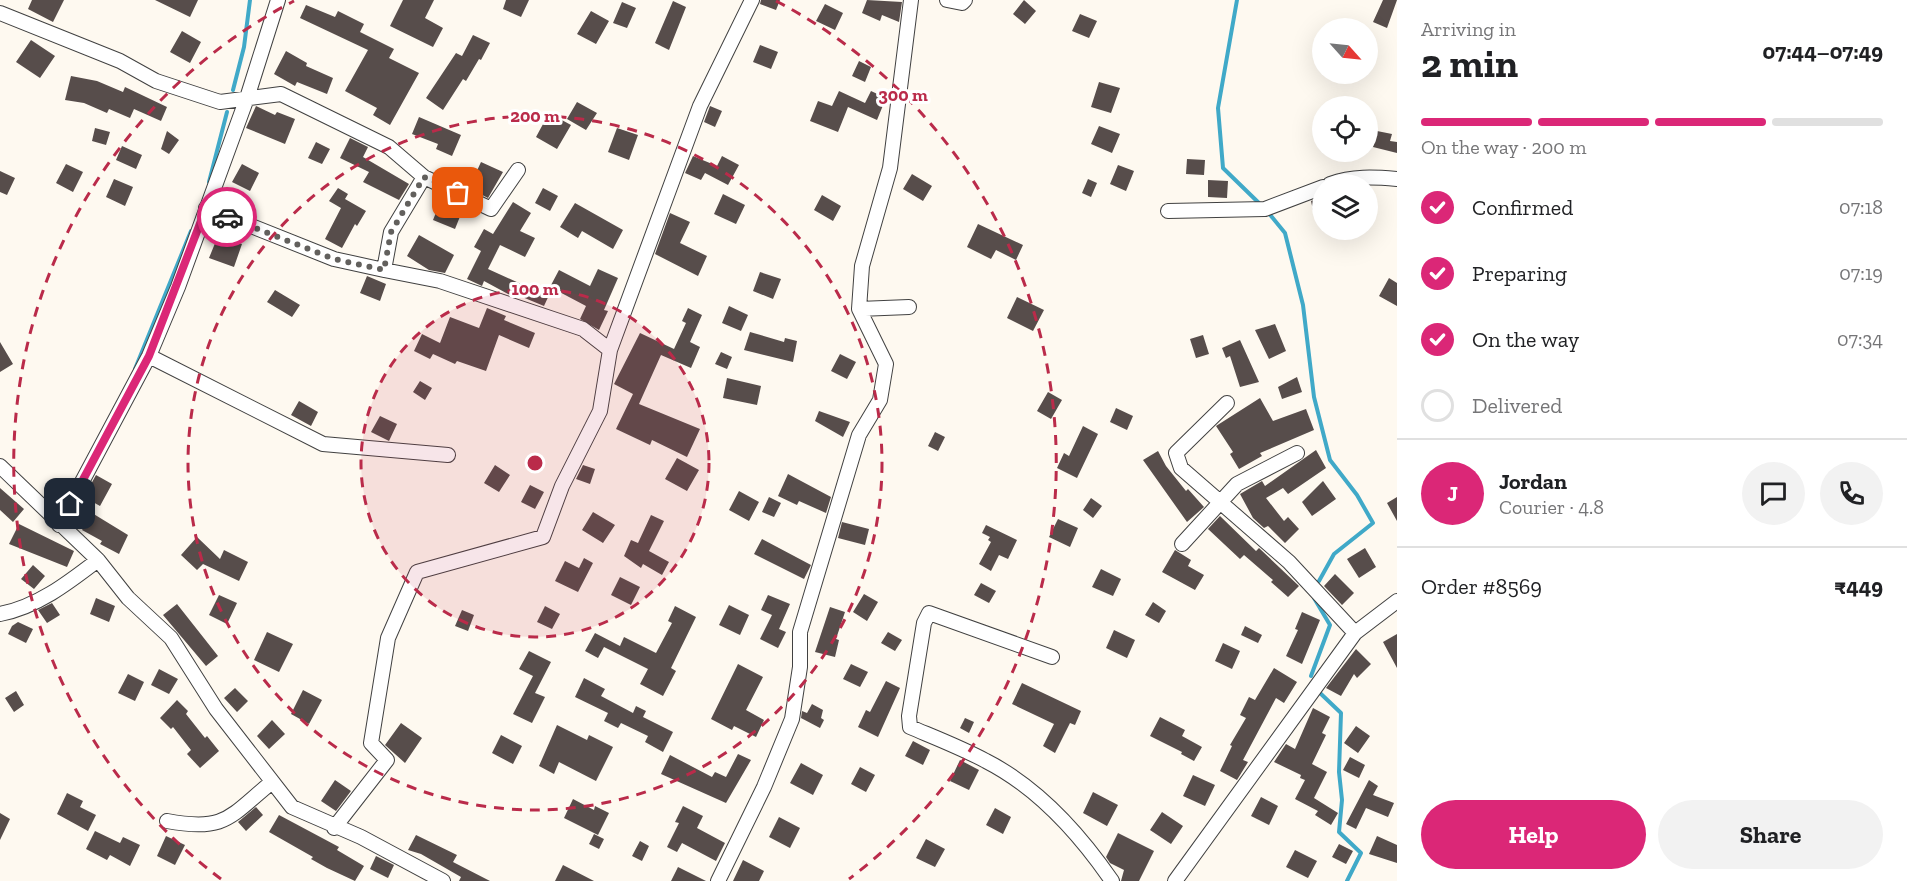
<!DOCTYPE html>
<meta charset="utf-8">
<style>
:root{--surface:#fff;--page:#f2f2f2;--text:#202124;--muted:#757577;--line:#e0e0e0;--accent:#db2777}
body{margin:0;font-family:"Zilla Slab",serif;background:var(--page);color:var(--text);height:100vh;display:flex;flex-direction:column;font-size:22px;white-space:nowrap}
*{box-sizing:border-box;margin:0}
p{font-size:20px;color:var(--muted)}
.icon{flex:none;width:33px;height:33px;fill:none;stroke:currentColor;stroke-width:2;stroke-linecap:round;stroke-linejoin:round}
.map{position:relative;flex:1;overflow:hidden}
.details{display:flex;flex-direction:column;background:var(--surface);width:510px}
.details>*{flex:none}
.needle{width:39px;rotate:117deg}
.controls{position:absolute;left:1312px;top:18px;display:grid;gap:12px}
.controls a{display:grid;place-items:center;width:66px;height:66px;border-radius:50%;background:var(--surface);box-shadow:0 6px 24px #0002;font-size:30px}
.pin{position:absolute;display:grid;place-items:center;width:51px;height:51px;color:#fff;margin:-26px;border-radius:12px;box-shadow:0 3px 9px #0006}
.courier{position:absolute;display:grid;place-items:center;width:60px;height:60px;margin:-30px;border:4px solid #db2777;border-radius:50%;background:#fff;color:#222;box-shadow:0 2px 8px #0007}
.head em{font-style:normal;font-weight:800}
.head div{display:flex;flex-direction:column-reverse}
.head{display:flex;align-items:center;justify-content:space-between;height:102px;padding:0 24px}
h1{font-size:39px;font-weight:800;line-height:45px}
.bar{display:grid;grid-template-columns:repeat(4,1fr);gap:9px 6px;align-content:center;height:72px;padding:0 24px}
.bar i{height:8px;border-radius:4px;background:var(--line)}
.bar .active{background:var(--accent)}
.bar p{grid-column:span 4}
.line{display:flex;align-items:center;gap:15px;padding:0 24px;border-top:2px solid var(--line)}
.line div{flex:1}
.round{display:grid;place-items:center;flex:none;width:63px;height:63px;border-radius:32px;background:var(--page)}
ol{padding:0 24px;list-style:none}
li{display:flex;align-items:center;gap:18px;height:66px}
li p{margin-inline-start:auto}
li .icon{padding:6px;border-radius:50%;background:var(--accent);color:#fff;stroke-width:4}
li:last-child{color:var(--muted)}
li i{width:33px;height:33px;border:3px solid var(--line);border-radius:50%}
.primary-button{display:flex;gap:12px;margin-top:auto;padding:12px 24px}
.primary-button a{flex:1;height:69px;border-radius:36px;background:var(--accent);color:#fff;font-size:24px;font-weight:800;line-height:69px;text-align:center}
.primary-button a+a{background:var(--page);color:var(--text)}
main{display:flex;flex:1;min-height:0}
.map>svg:first-child{display:block}
.lines{fill:none;stroke-linecap:round;stroke-linejoin:round}
.stream{stroke:#40a9c8;stroke-width:4}
.building{fill:#574d4b}
.street-casing{stroke:#414141;stroke-width:16}
.street{stroke:#fff;stroke-width:14}
.done{stroke:#62605d;stroke-width:6;stroke-dasharray:0 10.8}
.route{stroke:#db2777;stroke-width:8}
.ring{fill:none;stroke:#ba2b4a;stroke-width:3;stroke-dasharray:10 8}
.centre{fill:#ba2b4a;stroke:#fff;stroke-width:3}
.ring-label{font-size:18px;text-anchor:middle;font-weight:bold;fill:#ba2b4a;stroke:#fff;stroke-width:6;stroke-linejoin:round;paint-order:stroke}
</style>
<main>
<div class="map">
<svg width="1397" height="881" viewBox="0 0 1397 881">
<rect width="100%" height="100%" fill="#fef9f0"/>
<g class="lines">
<!-- stream -->
<path class="stream" d="M 1237,0 L 1218,108 L 1223,168 L 1262,206
M 233,90 L 244,47 L 250,0
M 209,182 L 227,112
M 1267,211 L 1285,233 L 1303,305 L 1314,397 L 1330,460 L 1357,495 L 1373,523 L 1334,554 L 1319,581
M 135,369 L 191,231
M 1311,676 L 1330,625 L 1314,598
M 1320,693 L 1341,713 L 1339,772 L 1342,800 L 1339,832 L 1361,853 L 1347,881"/>
</g>
<!-- building -->
<path class="building" d="M 32,0 L 64,0 L 53,22 L 28,9 Z
M 155,0 L 198,0 L 190,17 Z
M 403,0 L 434,0 L 425,18 L 443,28 L 433,47 L 390,26 Z
M 506,0 L 529,0 L 521,17 L 503,9 Z
M 761,0 L 780,0 L 776,10 L 760,4 Z
M 867,0 L 902,2 L 899,22 L 882,15 L 880,21 L 862,13 Z
M 1024,0 L 1036,11 L 1025,24 L 1013,14 Z
M 1383,0 L 1397,0 L 1387,28 L 1373,22 Z
M 673,1 L 686,7 L 669,50 L 655,43 Z
M 622,2 L 636,8 L 627,28 L 613,23 Z
M 825,4 L 843,13 L 835,30 L 816,21 Z
M 306,5 L 335,17 L 338,11 L 364,24 L 360,32 L 394,49 L 389,58 L 419,73 L 390,125 L 373,115 L 377,108 L 345,91 L 368,50 L 300,18 Z
M 591,11 L 609,21 L 596,44 L 577,34 Z
M 1080,14 L 1097,21 L 1089,38 L 1072,31 Z
M 182,31 L 201,42 L 190,63 L 170,52 Z
M 473,35 L 490,43 L 481,60 L 479,59 L 466,81 L 463,79 L 443,110 L 426,98 L 456,53 L 462,56 Z
M 31,40 L 55,56 L 40,78 L 16,62 Z
M 760,45 L 778,52 L 771,69 L 753,62 Z
M 286,51 L 307,63 L 306,66 L 333,78 L 327,94 L 297,82 L 295,86 L 274,74 Z
M 859,61 L 871,67 L 865,82 L 852,76 Z
M 71,76 L 97,81 L 123,92 L 125,87 L 167,107 L 161,121 L 134,109 L 130,118 L 109,109 L 107,113 L 84,103 L 65,100 Z
M 1099,82 L 1120,88 L 1111,113 L 1091,107 Z
M 839,91 L 865,103 L 871,91 L 886,98 L 877,120 L 848,107 L 838,132 L 810,121 L 818,101 L 832,106 Z
M 577,102 L 597,113 L 586,130 L 567,119 Z
M 256,106 L 275,115 L 277,112 L 295,119 L 285,144 L 246,128 Z
M 710,106 L 722,111 L 715,127 L 704,122 Z
M 549,113 L 571,125 L 557,149 L 536,137 Z
M 419,117 L 461,135 L 452,156 L 436,149 L 438,144 L 412,134 Z
M 1099,126 L 1120,134 L 1112,153 L 1091,144 Z
M 95,128 L 110,132 L 106,145 L 92,141 Z
M 617,128 L 638,135 L 629,160 L 608,152 Z
M 167,131 L 179,140 L 169,154 L 161,149 Z
M 1377,131 L 1392,134 L 1390,141 L 1397,142 L 1397,153 L 1373,147 Z
M 350,138 L 368,147 L 363,157 L 409,184 L 399,200 L 363,182 L 369,172 L 340,158 Z
M 316,142 L 330,149 L 322,164 L 308,158 Z
M 122,146 L 142,155 L 136,169 L 116,160 Z
M 693,156 L 717,166 L 722,156 L 739,165 L 728,185 L 705,173 L 701,180 L 685,173 Z
M 1187,159 L 1205,160 L 1204,175 L 1186,174 Z
M 481,162 L 503,172 L 488,198 L 469,188 Z
M 66,164 L 83,172 L 73,192 L 56,183 Z
M 242,164 L 259,173 L 250,191 L 232,182 Z
M 1118,165 L 1134,171 L 1126,191 L 1110,184 Z
M 0,171 L 15,178 L 7,195 L 0,192 Z
M 912,174 L 932,186 L 923,201 L 903,189 Z
M 114,179 L 133,187 L 125,206 L 106,197 Z
M 1088,179 L 1097,183 L 1091,197 L 1082,193 Z
M 1208,180 L 1228,181 L 1227,198 L 1208,197 Z
M 338,188 L 348,194 L 345,199 L 366,211 L 357,226 L 355,224 L 342,248 L 325,239 L 341,208 L 329,201 Z
M 543,188 L 558,196 L 550,211 L 535,203 Z
M 723,194 L 745,205 L 736,224 L 714,214 Z
M 822,195 L 841,206 L 833,221 L 814,210 Z
M 1322,197 L 1323,212 L 1314,215 L 1311,201 Z
M 441,200 L 463,209 L 455,229 L 433,220 Z
M 513,202 L 531,213 L 520,231 L 535,238 L 525,257 L 500,245 L 488,269 L 530,288 L 532,284 L 550,293 L 544,306 L 515,294 L 514,296 L 508,294 L 484,281 L 482,286 L 467,279 L 481,251 L 474,247 L 484,229 L 493,234 Z
M 575,203 L 623,230 L 613,249 L 582,231 L 578,238 L 560,227 Z
M 670,213 L 690,222 L 680,243 L 707,256 L 698,276 L 655,254 Z
M 978,224 L 1023,245 L 1016,260 L 996,250 L 991,259 L 967,247 Z
M 419,235 L 454,255 L 445,273 L 429,270 L 407,256 Z
M 218,236 L 242,244 L 234,267 L 209,258 Z
M 598,269 L 618,278 L 604,310 L 608,311 L 599,330 L 580,319 L 586,306 L 550,287 L 559,270 L 590,286 Z
M 760,272 L 781,279 L 773,299 L 753,291 Z
M 367,276 L 386,284 L 380,301 L 360,293 Z
M 1389,278 L 1397,283 L 1397,306 L 1379,296 Z
M 275,290 L 300,305 L 292,317 L 267,302 Z
M 1017,297 L 1044,310 L 1033,331 L 1007,318 Z
M 729,306 L 748,315 L 741,331 L 722,323 Z
M 487,308 L 506,316 L 504,320 L 535,333 L 529,348 L 499,335 L 486,371 L 457,361 L 455,364 L 433,354 L 430,359 L 414,351 L 422,334 L 440,343 L 450,317 L 479,328 Z
M 688,308 L 702,315 L 690,342 L 700,347 L 691,368 L 661,355 L 639,404 L 700,429 L 687,457 L 652,440 L 650,445 L 616,429 L 633,394 L 614,384 L 640,333 L 674,349 L 686,323 L 682,321 Z
M 1275,324 L 1286,351 L 1269,359 L 1255,330 Z
M 750,332 L 784,342 L 785,338 L 797,341 L 793,362 L 744,350 Z
M 1203,335 L 1209,354 L 1196,358 L 1190,339 Z
M 1240,340 L 1259,382 L 1240,387 L 1230,356 L 1226,358 L 1222,348 Z
M 0,342 L 13,364 L 0,372 Z
M 721,352 L 732,357 L 727,369 L 715,364 Z
M 840,354 L 856,362 L 847,379 L 831,371 Z
M 1297,377 L 1302,392 L 1282,399 L 1278,387 Z
M 727,378 L 761,386 L 757,405 L 723,398 Z
M 420,381 L 432,388 L 425,400 L 413,392 Z
M 1048,392 L 1062,400 L 1051,419 L 1037,411 Z
M 1260,398 L 1273,421 L 1306,409 L 1314,430 L 1260,453 L 1262,456 L 1239,469 L 1230,454 L 1233,452 L 1216,426 Z
M 299,401 L 318,412 L 311,426 L 291,415 Z
M 1116,408 L 1133,416 L 1127,430 L 1110,422 Z
M 819,411 L 850,422 L 843,437 L 815,421 Z
M 380,416 L 397,424 L 389,441 L 371,432 Z
M 1083,426 L 1098,434 L 1077,478 L 1057,468 L 1064,453 L 1069,456 Z
M 935,432 L 945,437 L 938,451 L 928,446 Z
M 1316,450 L 1326,468 L 1288,494 L 1283,488 L 1266,498 L 1284,521 L 1288,517 L 1299,529 L 1285,543 L 1268,526 L 1264,528 L 1253,518 L 1240,494 L 1262,481 L 1265,486 Z
M 1158,451 L 1166,466 L 1186,491 L 1188,489 L 1204,507 L 1187,522 L 1143,460 Z
M 677,458 L 699,470 L 687,491 L 665,479 Z
M 495,465 L 510,475 L 499,492 L 484,483 Z
M 583,465 L 595,469 L 590,484 L 576,479 Z
M 788,474 L 831,497 L 826,513 L 799,501 L 797,505 L 778,496 Z
M 96,475 L 112,484 L 100,506 L 84,497 Z
M 1323,481 L 1336,499 L 1312,516 L 1302,502 Z
M 530,485 L 544,492 L 535,509 L 521,502 Z
M 0,488 L 24,509 L 13,522 L 0,510 Z
M 739,491 L 759,502 L 749,521 L 729,510 Z
M 769,497 L 781,503 L 774,517 L 762,512 Z
M 1397,497 L 1397,521 L 1387,503 Z
M 1091,498 L 1102,506 L 1093,518 L 1083,510 Z
M 593,512 L 615,525 L 603,543 L 582,530 Z
M 92,513 L 128,535 L 119,554 L 100,544 L 102,541 L 82,530 Z
M 651,515 L 664,521 L 649,551 L 669,562 L 662,575 L 643,564 L 641,568 L 624,556 L 631,540 L 638,543 Z
M 1220,516 L 1256,551 L 1259,548 L 1299,586 L 1288,597 L 1271,582 L 1273,580 L 1244,555 L 1240,559 L 1208,529 Z
M 1058,519 L 1078,528 L 1070,547 L 1049,537 Z
M 842,522 L 869,529 L 865,545 L 838,538 Z
M 19,524 L 74,551 L 67,567 L 9,544 Z
M 986,525 L 1017,540 L 1008,559 L 999,555 L 991,571 L 979,564 L 991,542 L 988,540 L 990,537 L 982,533 Z
M 197,537 L 220,559 L 224,550 L 248,562 L 239,581 L 203,564 L 197,570 L 181,555 Z
M 762,539 L 811,565 L 804,579 L 754,554 Z
M 1365,548 L 1376,567 L 1359,578 L 1347,559 Z
M 1175,550 L 1191,560 L 1188,566 L 1204,575 L 1195,590 L 1162,572 Z
M 584,558 L 593,563 L 578,592 L 555,581 L 565,561 L 579,568 Z
M 33,565 L 45,576 L 34,589 L 21,579 Z
M 1101,569 L 1121,579 L 1113,596 L 1092,587 Z
M 1335,574 L 1354,593 L 1342,605 L 1324,586 Z
M 620,577 L 640,587 L 631,605 L 611,595 Z
M 981,583 L 996,591 L 989,603 L 974,595 Z
M 864,594 L 878,602 L 867,621 L 853,612 Z
M 219,595 L 237,603 L 227,624 L 209,615 Z
M 768,595 L 790,604 L 779,629 L 786,632 L 778,648 L 760,639 L 772,615 L 761,610 Z
M 96,598 L 115,606 L 109,622 L 90,614 Z
M 1153,602 L 1166,611 L 1159,623 L 1145,615 Z
M 52,603 L 60,615 L 47,623 L 38,610 Z
M 177,604 L 218,656 L 206,666 L 163,615 Z
M 729,605 L 749,615 L 740,635 L 719,625 Z
M 545,606 L 560,614 L 552,629 L 537,622 Z
M 675,606 L 696,617 L 671,668 L 676,671 L 663,696 L 640,684 L 648,669 L 604,647 L 598,658 L 585,651 L 595,633 L 620,646 L 624,637 L 656,653 L 672,623 L 668,621 Z
M 830,607 L 845,612 L 836,639 L 839,640 L 835,657 L 815,652 Z
M 462,610 L 474,615 L 468,631 L 455,626 Z
M 1302,612 L 1320,620 L 1302,664 L 1286,656 L 1298,630 L 1295,629 Z
M 18,622 L 33,629 L 26,643 L 8,634 L 12,626 Z
M 1245,626 L 1262,635 L 1258,643 L 1241,635 Z
M 1114,630 L 1135,640 L 1127,658 L 1106,648 Z
M 267,632 L 293,644 L 279,672 L 254,660 Z
M 888,632 L 902,640 L 895,651 L 881,643 Z
M 1397,634 L 1397,668 L 1383,642 Z
M 1223,643 L 1240,651 L 1232,669 L 1215,661 Z
M 1356,649 L 1371,664 L 1357,678 L 1354,674 L 1341,696 L 1326,688 Z
M 529,651 L 551,662 L 535,693 L 545,697 L 532,723 L 513,714 L 533,676 L 519,669 Z
M 738,664 L 763,677 L 746,710 L 764,720 L 756,737 L 734,726 L 732,730 L 711,719 Z
M 851,664 L 868,672 L 860,687 L 843,679 Z
M 1274,668 L 1297,682 L 1284,703 L 1276,698 L 1243,760 L 1248,762 L 1237,780 L 1220,771 L 1232,746 L 1230,745 L 1246,718 L 1240,715 L 1249,697 L 1255,700 Z
M 159,669 L 178,679 L 169,694 L 151,685 Z
M 128,674 L 144,682 L 135,701 L 118,693 Z
M 584,678 L 605,689 L 601,696 L 633,713 L 636,706 L 646,711 L 643,717 L 673,732 L 663,752 L 645,742 L 648,736 L 621,723 L 618,728 L 604,721 L 608,713 L 575,697 Z
M 886,681 L 900,688 L 878,737 L 858,727 L 866,710 L 870,712 Z
M 1022,683 L 1081,711 L 1075,725 L 1070,723 L 1055,753 L 1043,746 L 1054,724 L 1012,704 Z
M 235,688 L 248,701 L 237,712 L 224,698 Z
M 303,690 L 322,700 L 309,724 L 291,714 Z
M 16,691 L 24,705 L 14,712 L 5,698 Z
M 177,700 L 188,711 L 186,714 L 205,738 L 207,736 L 219,751 L 200,768 L 187,754 L 191,750 L 173,727 L 171,729 L 160,718 Z
M 812,704 L 823,710 L 821,718 L 824,720 L 820,728 L 801,718 L 802,711 L 807,713 Z
M 1313,708 L 1330,717 L 1322,733 L 1326,735 L 1312,764 L 1327,772 L 1314,798 L 1338,813 L 1331,825 L 1315,815 L 1318,811 L 1295,799 L 1305,780 L 1300,778 L 1301,775 L 1274,762 L 1286,744 L 1295,749 Z
M 1160,717 L 1185,730 L 1182,736 L 1202,747 L 1194,761 L 1181,754 L 1182,752 L 1150,736 Z
M 965,718 L 974,722 L 969,733 L 960,728 Z
M 272,720 L 285,734 L 269,749 L 257,736 Z
M 401,723 L 422,738 L 405,763 L 385,745 Z
M 557,725 L 587,740 L 589,735 L 613,747 L 596,781 L 559,762 L 554,774 L 539,766 Z
M 1356,726 L 1370,736 L 1358,753 L 1344,743 Z
M 501,735 L 522,746 L 513,764 L 492,753 Z
M 913,741 L 930,750 L 923,765 L 905,756 Z
M 738,754 L 751,760 L 726,803 L 661,774 L 670,755 L 712,777 L 715,772 L 726,777 Z
M 1350,757 L 1365,765 L 1359,778 L 1343,770 Z
M 960,760 L 979,770 L 969,790 L 950,781 Z
M 801,763 L 823,775 L 813,795 L 790,783 Z
M 860,767 L 875,775 L 866,792 L 851,784 Z
M 1193,775 L 1215,785 L 1205,806 L 1183,796 Z
M 335,780 L 351,791 L 336,811 L 321,801 Z
M 1369,780 L 1378,786 L 1373,795 L 1394,803 L 1388,817 L 1366,808 L 1356,829 L 1346,824 Z
M 1093,792 L 1118,805 L 1107,826 L 1083,813 Z
M 67,793 L 83,801 L 80,807 L 96,815 L 88,831 L 57,814 Z
M 1261,797 L 1278,806 L 1269,825 L 1251,816 Z
M 573,799 L 594,810 L 595,806 L 609,813 L 598,835 L 564,818 Z
M 683,806 L 703,816 L 697,828 L 725,843 L 716,861 L 682,843 L 677,852 L 667,847 L 679,823 L 675,822 Z
M 256,807 L 263,815 L 246,831 L 238,822 Z
M 995,808 L 1011,817 L 1003,834 L 986,825 Z
M 1162,812 L 1183,826 L 1171,844 L 1150,830 Z
M 0,813 L 10,819 L 0,840 Z
M 279,815 L 339,847 L 337,850 L 364,866 L 355,881 L 327,868 L 311,859 L 313,857 L 269,832 Z
M 779,817 L 800,828 L 790,848 L 769,837 Z
M 95,831 L 120,843 L 123,837 L 140,845 L 130,866 L 110,855 L 107,860 L 86,849 Z
M 1118,833 L 1154,851 L 1139,881 L 1121,881 L 1124,870 L 1110,863 L 1106,857 Z
M 594,834 L 604,839 L 599,849 L 589,844 Z
M 416,835 L 457,855 L 453,862 L 490,881 L 459,881 L 461,877 L 421,854 L 408,850 Z
M 166,836 L 185,845 L 175,865 L 157,856 Z
M 1377,836 L 1397,845 L 1397,863 L 1369,854 Z
M 926,839 L 945,849 L 935,867 L 916,858 Z
M 640,841 L 649,846 L 642,861 L 632,856 Z
M 1339,844 L 1353,851 L 1346,864 L 1332,857 Z
M 1295,850 L 1317,861 L 1308,878 L 1286,867 Z
M 376,856 L 394,865 L 388,878 L 370,869 Z
M 743,860 L 764,871 L 759,881 L 733,881 Z
M 563,865 L 594,881 L 555,881 Z
M 678,867 L 706,881 L 671,881 Z"/>
<g class="lines">
<defs>
<path id="street" d="M 947,0 L 962,3 L 965,0
M 0,13 L 120,61 L 156,81 L 220,102 L 281,94 L 389,147 L 424,177 L 391,232 L 384,270 L 440,281 L 583,329 L 610,350 L 600,411 L 562,486 L 543,537 L 417,572 L 388,638 L 371,743 L 387,760 L 334,828
M 424,177 L 491,209 L 518,170
M 1330,184 C 1353,176 1373,177 1397,179
M 206,208 L 334,259 L 384,270
M 1168,211 L 1265,209 L 1323,187
M 859,309 L 909,307
M 610,350 L 700,106 L 752,0
M 149,356 L 323,444 L 448,455
M 1227,403 L 1176,453 L 1181,468 L 1289,562 L 1355,633
M 0,466 L 98,560 L 128,598 L 171,638 L 216,709 L 292,807 L 361,837 L 443,881
M 59,525 L 149,356 L 178,287 L 247,98 L 278,0
M 1182,544 L 1237,484 L 1297,453
M 0,614 C 37,607 68,583 98,560
M 1052,657 L 929,613 L 924,623 L 909,716 L 910,727 C 936,738 962,748 986,761 C 1039,788 1079,833 1112,881
M 167,821 C 226,832 229,817 272,782
M 718,881 L 764,787 L 792,719 L 800,667 L 800,632 L 859,435 L 880,400 L 886,364 L 859,309 L 862,266 L 890,168 L 911,0
M 1175,881 L 1355,633 L 1397,601"/>
</defs>
<!-- street casing -->
<use href="#street" class="street-casing"/>
<!-- street -->
<use href="#street" class="street"/>
</g>
<g class="lines">
<!-- done -->
<path class="done" d="M 227,217 L 334,259 L 384,270 L 391,232 L 424,177 L 458,193"/>
<!-- route -->
<path class="route" d="M 70,504 L 149,356 L 206,208 L 227,217"/>
</g>
<!-- distance rings -->
<circle cx="535" cy="463" r="174" fill="#ba2b4a" fill-opacity=".12"/>
<g class="ring">
<circle cx="535" cy="463" r="174"/>
<circle cx="535" cy="463" r="347"/>
<path d="M221 879A521 521 0 0 1 294 1M776 1A521 521 0 0 1 849 879"/>
</g>
<circle cx="535" cy="463" r="9" class="centre"/>
<g class="ring-label">
<text x="903" y="101">300 m</text>
<text x="535" y="122">200 m</text>
<text x="535" y="295">100 m</text>
</g>
</svg>
<div class="controls">
<a><svg class="needle" viewBox="-14 -14 28 28"><path d="M0-13l5 13h-10z" fill="#e53935"/><path d="M0 13l5-13h-10z" fill="#757577"/></svg></a>
<a><svg class="icon" aria-label="locate" viewBox="0 0 24 24"><circle cx="12" cy="12" r="6"/><path d="M12 2v4M12 18v4M2 12h4M18 12h4"/></svg></a>
<a><svg class="icon" aria-label="layers" viewBox="0 0 24 24"><path d="M12 4l9 5-9 5-9-5zM3 14l9 5 9-5"/></svg></a>
</div>
<div class="pin" style="left:458px;top:193px;background:#ea580c"><svg class="icon" aria-label="bag" viewBox="0 0 24 24"><path d="M5 8h14l-1 12H6zM9 8a3 3 0 0 1 6 0"/></svg></div>
<div class="pin" style="left:70px;top:504px;background:#1f2937"><svg class="icon" aria-label="home" viewBox="0 0 24 24"><path d="M3 11l9-7 9 7M6 9v11h12V9"/></svg></div>
<div class="courier" style="left:227px;top:217px"><svg class="icon" aria-label="car" viewBox="0 0 24 24"><path d="M5 17H2v-5l4-1 3-4h7l3 4 3 1v5h-3M9 17h6M6 11h13"/><circle cx="7" cy="17" r="2"/><circle cx="17" cy="17" r="2"/></svg></div>
</div>
<section class="details">
<div class="head"><div><h1>2 min</h1><p>Arriving in</p></div><em>07:44–07:49</em></div>
<div class="bar"><i class="active"></i><i class="active"></i><i class="active"></i><i></i><p>On the way · 200 m</p></div>
<ol>
<li><svg class="icon" aria-label="check" viewBox="0 0 24 24"><path d="M5 12l5 5 9-10"/></svg>Confirmed<p>07:18</p></li>
<li><svg class="icon" aria-label="check" viewBox="0 0 24 24"><path d="M5 12l5 5 9-10"/></svg>Preparing<p>07:19</p></li>
<li><svg class="icon" aria-label="check" viewBox="0 0 24 24"><path d="M5 12l5 5 9-10"/></svg>On the way<p>07:34</p></li>
<li><i></i>Delivered</li>
</ol>
<div class="line" style="height:108px"><b class="round" style="background:var(--accent);color:#fff">J</b><div><b>Jordan</b><p>Courier · 4.8</p></div><a class="round"><svg class="icon" aria-label="chat" viewBox="0 0 24 24"><path d="M4 5h16v11H9l-5 4z"/></svg></a><a class="round"><svg class="icon" aria-label="phone" viewBox="0 0 24 24"><path d="M5 4h4l2 5-3 2q2 4 5 5l2-3 5 2v4C11 20 4 13 5 4z"/></svg></a></div>
<div class="line" style="height:78px"><div>Order #8569</div><b>₹449</b></div>
<div class="primary-button"><a>Help</a><a>Share</a></div>
</section>
</main>
